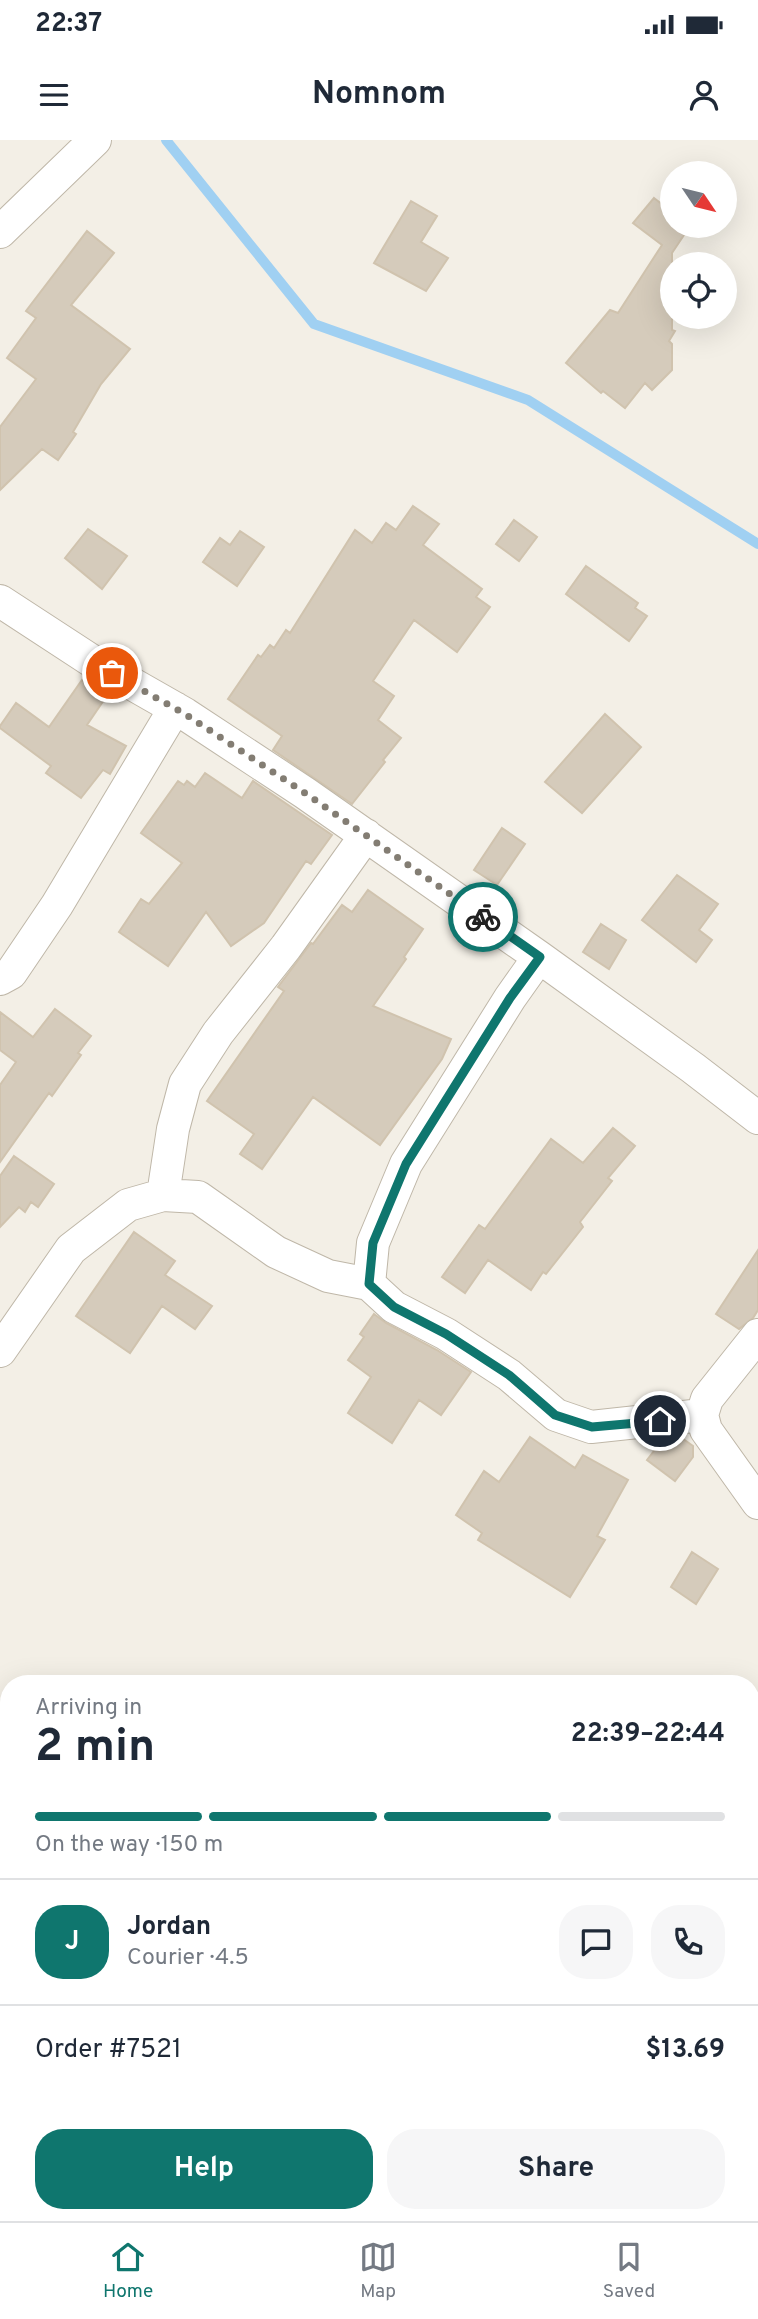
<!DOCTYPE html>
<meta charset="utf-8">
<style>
:root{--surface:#fff;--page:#f6f6f7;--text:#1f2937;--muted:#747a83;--line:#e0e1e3;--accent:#0f766e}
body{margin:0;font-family:Overpass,sans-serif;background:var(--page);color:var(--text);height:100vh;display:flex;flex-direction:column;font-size:26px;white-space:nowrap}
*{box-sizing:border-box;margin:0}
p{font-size:23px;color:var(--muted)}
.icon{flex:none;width:38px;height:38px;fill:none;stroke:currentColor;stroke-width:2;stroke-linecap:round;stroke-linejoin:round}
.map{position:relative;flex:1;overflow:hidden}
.details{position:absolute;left:0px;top:1535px;width:760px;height:548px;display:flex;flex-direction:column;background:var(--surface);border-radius:28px 28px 0 0;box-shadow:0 7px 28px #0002}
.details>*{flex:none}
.needle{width:46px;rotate:125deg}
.controls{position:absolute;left:660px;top:21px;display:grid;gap:14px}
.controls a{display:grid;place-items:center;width:77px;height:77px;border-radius:50%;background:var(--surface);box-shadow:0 7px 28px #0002;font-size:35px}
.pin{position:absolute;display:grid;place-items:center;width:60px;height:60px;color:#fff;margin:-30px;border:4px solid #fff;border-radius:50%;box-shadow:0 2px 7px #0007}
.courier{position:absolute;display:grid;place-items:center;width:70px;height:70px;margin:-35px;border:5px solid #0f766e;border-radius:50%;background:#fff;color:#222;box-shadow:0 2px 9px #0007}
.summary em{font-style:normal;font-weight:700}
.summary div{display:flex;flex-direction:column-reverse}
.summary{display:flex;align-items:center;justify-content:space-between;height:119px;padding:0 35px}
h1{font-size:46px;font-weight:700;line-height:52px}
.bar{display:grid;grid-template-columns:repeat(4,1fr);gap:10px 7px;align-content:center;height:84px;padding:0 35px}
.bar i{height:9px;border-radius:5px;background:var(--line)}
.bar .current{background:var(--accent)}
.bar p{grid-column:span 4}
.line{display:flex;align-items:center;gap:18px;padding:0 35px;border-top:2px solid var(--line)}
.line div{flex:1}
.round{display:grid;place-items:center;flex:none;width:74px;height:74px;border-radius:28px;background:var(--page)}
.primary-button{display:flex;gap:14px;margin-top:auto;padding:14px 35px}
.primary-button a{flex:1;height:80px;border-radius:28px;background:var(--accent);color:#fff;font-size:28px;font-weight:700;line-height:80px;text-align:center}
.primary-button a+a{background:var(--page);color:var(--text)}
.status{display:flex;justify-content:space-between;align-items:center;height:49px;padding:0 35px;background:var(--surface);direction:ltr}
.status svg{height:19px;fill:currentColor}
header{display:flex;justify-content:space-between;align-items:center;height:91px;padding:0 35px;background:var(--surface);font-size:32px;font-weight:700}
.menu{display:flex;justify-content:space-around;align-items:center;height:98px;border-top:2px solid var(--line);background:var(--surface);font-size:19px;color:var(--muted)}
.menu a{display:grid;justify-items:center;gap:4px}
.menu .current{color:var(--accent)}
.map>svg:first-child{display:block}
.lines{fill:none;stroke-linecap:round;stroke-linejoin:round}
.stream{stroke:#a0d0f2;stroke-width:10}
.building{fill:#d5cbbb;stroke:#d0c3ae;stroke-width:2}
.street-casing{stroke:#bfb7a8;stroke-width:34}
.street{stroke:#fff;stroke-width:32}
.done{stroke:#837d73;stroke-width:7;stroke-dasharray:0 12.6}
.route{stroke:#0f766e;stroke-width:9}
</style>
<div class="status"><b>22:37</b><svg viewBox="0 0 49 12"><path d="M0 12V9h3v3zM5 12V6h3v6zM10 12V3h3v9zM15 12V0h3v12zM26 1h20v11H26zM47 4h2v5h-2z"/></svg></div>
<header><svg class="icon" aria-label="menu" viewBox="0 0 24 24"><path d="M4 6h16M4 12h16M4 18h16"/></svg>Nomnom<svg class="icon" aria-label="person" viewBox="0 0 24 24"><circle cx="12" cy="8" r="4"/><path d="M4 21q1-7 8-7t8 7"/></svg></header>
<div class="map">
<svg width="758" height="2081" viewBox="0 0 758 2081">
<rect width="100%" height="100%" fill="#f3efe6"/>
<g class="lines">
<!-- stream -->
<path class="stream" d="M 166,0 L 314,184 L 528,260 L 758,404"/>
</g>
<!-- building -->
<path class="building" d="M 654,58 L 672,72 L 672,86 L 690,86 L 672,113 L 672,190 L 675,191 L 669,201 L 672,204 L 672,230 L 652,250 L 645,243 L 625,268 L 603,251 L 601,253 L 566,223 L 610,170 L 618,173 L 662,105 L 633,83 Z
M 411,61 L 437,76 L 421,102 L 448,118 L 426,151 L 374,123 Z
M 87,91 L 114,113 L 71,165 L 130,209 L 101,244 L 73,292 L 76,294 L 58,320 L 42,309 L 0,350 L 0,287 L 36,239 L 7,218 L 36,178 L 26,171 Z
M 413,366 L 439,384 L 423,405 L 482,449 L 476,457 L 490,467 L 457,512 L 414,480 L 373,541 L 394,556 L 378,580 L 401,598 L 383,620 L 385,622 L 352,664 L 273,610 L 282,596 L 228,559 L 258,515 L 261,517 L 270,505 L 274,508 L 286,490 L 290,493 L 355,390 L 372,403 L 386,383 L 396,390 Z
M 514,380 L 537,397 L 519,421 L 496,404 Z
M 88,389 L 127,416 L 102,449 L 65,418 Z
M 240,391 L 264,407 L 237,446 L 203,422 L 220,398 L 230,405 Z
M 586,426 L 638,463 L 635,468 L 647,476 L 629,501 L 566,454 Z
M 82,540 L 106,557 L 87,585 L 126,606 L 110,634 L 103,630 L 81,658 L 46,633 L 51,626 L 0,588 L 0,586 L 16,563 L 49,587 Z
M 605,574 L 641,607 L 582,673 L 545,642 Z
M 205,633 L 242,658 L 253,641 L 332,695 L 311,724 L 306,721 L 264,783 L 231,806 L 206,772 L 168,826 L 119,792 L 141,759 L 149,764 L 182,723 L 141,693 L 178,641 L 184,645 L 187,641 L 195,647 Z
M 502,688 L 525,704 L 497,745 L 474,730 Z
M 677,735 L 718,764 L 699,790 L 712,800 L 696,822 L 642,780 Z
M 368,750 L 423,789 L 404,817 L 406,819 L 373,866 L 451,899 L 442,919 L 380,1005 L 313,957 L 262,1029 L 240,1014 L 254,994 L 207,961 L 284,851 L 278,847 L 311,803 L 313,804 L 342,765 L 352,772 Z
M 601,784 L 626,800 L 609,829 L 583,812 Z
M 55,869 L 91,896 L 78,913 L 81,915 L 52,956 L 49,953 L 0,1022 L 0,945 L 16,922 L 0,910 L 0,872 L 33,897 Z
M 613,988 L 635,1006 L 608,1038 L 612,1041 L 580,1082 L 583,1087 L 546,1134 L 543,1132 L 531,1150 L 488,1120 L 465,1153 L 442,1137 L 479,1085 L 485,1089 L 551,999 L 583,1023 Z
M 14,1016 L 54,1044 L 38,1067 L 31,1062 L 25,1072 L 19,1067 L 0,1087 L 0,1036 Z
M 134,1092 L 175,1121 L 165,1135 L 212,1166 L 195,1189 L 162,1166 L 130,1213 L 76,1176 Z
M 758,1110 L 758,1170 L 753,1178 L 739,1189 L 716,1174 Z
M 374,1174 L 386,1183 L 437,1210 L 471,1232 L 441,1275 L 419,1260 L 392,1303 L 348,1273 L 371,1237 L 348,1220 L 364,1197 L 360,1194 Z
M 679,1296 L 693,1306 L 693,1317 L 675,1341 L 647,1320 L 664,1298 Z
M 530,1297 L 575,1328 L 583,1315 L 628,1340 L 597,1396 L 605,1400 L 570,1457 L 478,1400 L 482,1393 L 456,1375 L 484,1331 L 499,1342 Z
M 692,1412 L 718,1429 L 696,1464 L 671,1447 Z"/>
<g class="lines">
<defs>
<path id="street" d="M 0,92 L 95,0
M 0,461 L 92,521 L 185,574 L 305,653 L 539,817 L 693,928 L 758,978
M 539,817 L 510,858 L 406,1024 L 373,1103 L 369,1144 L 394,1167 L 446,1194 L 509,1235 L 556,1275 L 591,1287 L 702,1275
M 0,839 L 11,833 L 57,765 L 175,568
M 163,1055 L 173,989 L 185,944 L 218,893 L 286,807 L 366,695
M 758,1195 L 707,1259 L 702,1275 L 706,1290 L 758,1363
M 0,1211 L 71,1109 L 128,1065 L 163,1055 L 198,1057 L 276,1112 L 328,1136 L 369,1144"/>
</defs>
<!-- street casing -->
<use href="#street" class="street-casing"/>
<!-- street -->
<use href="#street" class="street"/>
</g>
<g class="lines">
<!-- done -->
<path class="done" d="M 112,533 L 185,574 L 305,653 L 483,777"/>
<!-- route -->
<path class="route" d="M 483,777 L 540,817 L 510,858 L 406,1024 L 373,1103 L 369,1144 L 394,1167 L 446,1194 L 509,1235 L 555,1275 L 592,1287 L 660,1281"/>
</g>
</svg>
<div class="controls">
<a><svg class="needle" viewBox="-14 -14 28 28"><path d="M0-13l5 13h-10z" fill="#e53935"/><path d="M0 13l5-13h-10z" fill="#747a83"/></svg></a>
<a><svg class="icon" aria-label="locate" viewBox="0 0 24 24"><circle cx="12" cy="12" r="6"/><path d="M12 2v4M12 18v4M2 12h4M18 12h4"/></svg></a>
</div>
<div class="pin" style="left:112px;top:533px;background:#ea580c"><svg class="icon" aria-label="bag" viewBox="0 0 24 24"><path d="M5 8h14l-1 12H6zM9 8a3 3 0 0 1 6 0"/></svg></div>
<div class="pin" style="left:660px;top:1281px;background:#1f2937"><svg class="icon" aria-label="home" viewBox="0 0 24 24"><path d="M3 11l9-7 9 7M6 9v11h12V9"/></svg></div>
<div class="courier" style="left:483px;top:777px"><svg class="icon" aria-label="bike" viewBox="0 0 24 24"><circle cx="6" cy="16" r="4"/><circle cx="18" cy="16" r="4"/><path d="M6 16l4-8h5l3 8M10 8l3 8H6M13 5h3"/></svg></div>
<section class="details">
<div class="summary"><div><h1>2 min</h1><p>Arriving in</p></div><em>22:39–22:44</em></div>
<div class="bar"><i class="current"></i><i class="current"></i><i class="current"></i><i></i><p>On the way · 150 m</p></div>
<div class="line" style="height:126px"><b class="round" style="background:var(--accent);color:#fff">J</b><div><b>Jordan</b><p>Courier · 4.5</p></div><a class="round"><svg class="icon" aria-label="chat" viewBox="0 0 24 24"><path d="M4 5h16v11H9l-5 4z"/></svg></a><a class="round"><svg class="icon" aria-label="phone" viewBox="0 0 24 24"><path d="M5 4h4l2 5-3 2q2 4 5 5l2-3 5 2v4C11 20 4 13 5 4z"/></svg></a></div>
<div class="line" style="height:91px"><div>Order #7521</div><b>$13.69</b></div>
<div class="primary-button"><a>Help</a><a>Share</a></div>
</section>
</div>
<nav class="menu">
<a class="current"><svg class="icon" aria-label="home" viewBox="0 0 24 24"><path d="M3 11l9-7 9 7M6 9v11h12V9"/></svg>Home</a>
<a><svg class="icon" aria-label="map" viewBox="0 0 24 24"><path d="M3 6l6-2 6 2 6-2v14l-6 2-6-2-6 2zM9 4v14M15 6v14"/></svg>Map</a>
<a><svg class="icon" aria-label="saved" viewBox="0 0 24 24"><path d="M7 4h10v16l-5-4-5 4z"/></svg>Saved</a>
</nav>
